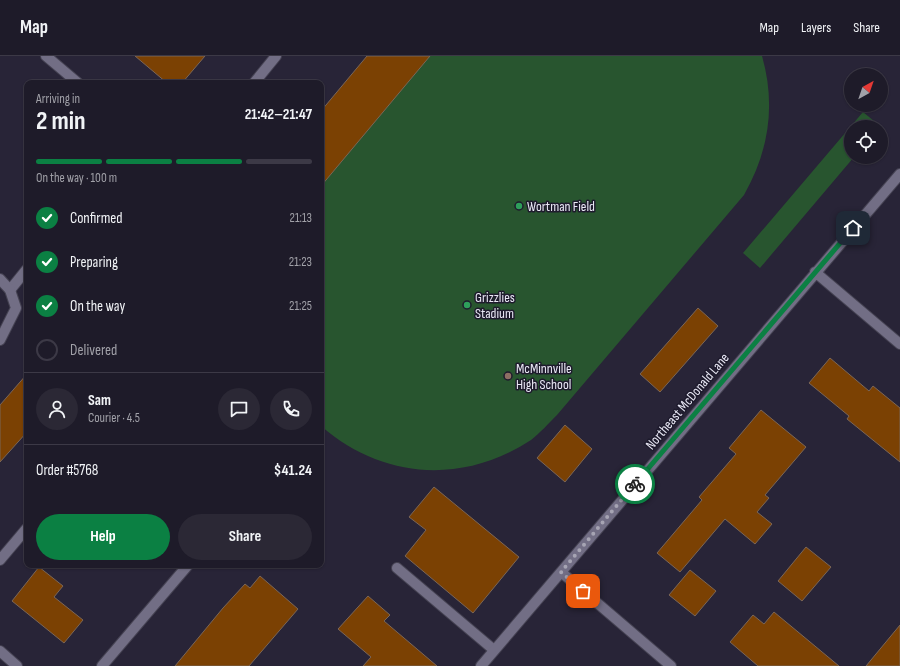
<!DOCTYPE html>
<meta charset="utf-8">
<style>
:root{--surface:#1e1b29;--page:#2b2835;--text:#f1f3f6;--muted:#a1a1a8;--line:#3c3946;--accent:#0b8043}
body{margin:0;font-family:"Sofia Sans Condensed",sans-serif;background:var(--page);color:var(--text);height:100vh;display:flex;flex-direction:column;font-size:15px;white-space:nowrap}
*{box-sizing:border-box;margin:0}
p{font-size:13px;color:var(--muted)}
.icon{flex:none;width:22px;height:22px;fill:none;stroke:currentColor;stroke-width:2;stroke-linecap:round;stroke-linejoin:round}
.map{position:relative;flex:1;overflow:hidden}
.details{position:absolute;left:24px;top:24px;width:300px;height:488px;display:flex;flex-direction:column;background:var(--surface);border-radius:8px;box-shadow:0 1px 3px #0004,0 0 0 1px var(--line)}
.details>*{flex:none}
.needle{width:26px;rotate:40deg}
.buttons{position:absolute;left:844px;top:12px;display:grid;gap:8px}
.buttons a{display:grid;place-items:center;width:44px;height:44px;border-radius:50%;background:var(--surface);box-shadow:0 1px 3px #0004,0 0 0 1px var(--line);font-size:20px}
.pin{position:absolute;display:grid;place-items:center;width:34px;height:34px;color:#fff;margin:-17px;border-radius:8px;box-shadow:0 2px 6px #0006}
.courier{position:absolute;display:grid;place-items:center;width:40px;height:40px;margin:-20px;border:3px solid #0b8043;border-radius:50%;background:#fff;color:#222;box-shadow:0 1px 5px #0007}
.headline em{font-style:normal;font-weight:700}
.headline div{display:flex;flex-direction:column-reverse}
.headline{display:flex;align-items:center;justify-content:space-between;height:68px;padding:0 12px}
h1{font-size:26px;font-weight:700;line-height:30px}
.bar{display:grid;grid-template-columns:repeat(4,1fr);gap:6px 4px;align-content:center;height:48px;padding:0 12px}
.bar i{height:5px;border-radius:3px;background:var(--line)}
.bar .current{background:var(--accent)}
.bar p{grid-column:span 4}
.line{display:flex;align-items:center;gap:10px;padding:0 12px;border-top:1px solid var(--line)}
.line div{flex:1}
.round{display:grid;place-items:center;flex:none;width:42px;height:42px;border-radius:21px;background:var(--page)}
ol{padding:0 12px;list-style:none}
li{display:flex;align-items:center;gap:12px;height:44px}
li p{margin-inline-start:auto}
li .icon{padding:4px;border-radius:50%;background:var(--accent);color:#fff;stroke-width:4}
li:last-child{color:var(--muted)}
li i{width:22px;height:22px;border:2px solid var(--line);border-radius:50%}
.button{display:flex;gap:8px;margin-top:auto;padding:8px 12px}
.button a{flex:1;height:46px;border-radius:24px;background:var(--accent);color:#fff;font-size:16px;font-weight:700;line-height:46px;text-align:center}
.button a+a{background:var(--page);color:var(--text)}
header{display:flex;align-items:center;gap:24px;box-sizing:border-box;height:56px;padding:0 20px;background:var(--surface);border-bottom:1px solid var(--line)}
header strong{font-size:19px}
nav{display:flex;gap:22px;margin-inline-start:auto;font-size:14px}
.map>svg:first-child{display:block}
.green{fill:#28552f}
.building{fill:#7b4103;stroke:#7b6657}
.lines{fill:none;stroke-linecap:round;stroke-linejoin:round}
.service-casing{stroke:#454252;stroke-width:12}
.minor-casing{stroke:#454252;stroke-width:12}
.service{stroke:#726e85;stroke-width:10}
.minor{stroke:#726e85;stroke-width:10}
.done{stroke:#a6a4b3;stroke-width:4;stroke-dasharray:0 7.2}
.route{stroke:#0b8043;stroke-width:5}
.leisure-dot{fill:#2e9e5b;stroke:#1e1b2d;stroke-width:1.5}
.education-dot{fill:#8d6e63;stroke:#1e1b2d;stroke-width:1.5}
.labels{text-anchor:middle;stroke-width:3;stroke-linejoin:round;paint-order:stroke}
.poi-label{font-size:14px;fill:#eae9f6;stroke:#1e1b2d;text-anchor:start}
.street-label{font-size:14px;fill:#eae9f6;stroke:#1e1b2d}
</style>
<header>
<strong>Map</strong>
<nav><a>Map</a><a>Layers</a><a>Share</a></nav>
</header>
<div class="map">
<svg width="900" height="610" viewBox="0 0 900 610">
<rect width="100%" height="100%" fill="#282437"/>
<!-- green -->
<path class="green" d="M 429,0 L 762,0 C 776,49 769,95 744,139 L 557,359 C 549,367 540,377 531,384 C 462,429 382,423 321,370 L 321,126 Z
M 863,56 L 880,70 L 851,71 L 851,101 L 854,101 L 760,212 L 743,197 Z"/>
<!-- building -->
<path class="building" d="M 135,0 L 205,0 L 182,27 L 167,27 Z
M 367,0 L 430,0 L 321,130 L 321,55 Z
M 698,252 L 718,270 L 660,336 L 640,318 Z
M 830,302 L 869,335 L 873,330 L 900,352 L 900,406 L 847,363 L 849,360 L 809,327 Z
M 27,318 L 27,376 L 0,406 L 0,349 Z
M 761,354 L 806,391 L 765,439 L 769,442 L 757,456 L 772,468 L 755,488 L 725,463 L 680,516 L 657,497 L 702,444 L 699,441 L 736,398 L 729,392 Z
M 565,369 L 592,393 L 565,426 L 537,402 Z
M 434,431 L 519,501 L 473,557 L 405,500 L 426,474 L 409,461 Z
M 806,491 L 831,511 L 802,545 L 778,525 Z
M 39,511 L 63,530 L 54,541 L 83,564 L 64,587 L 12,545 Z
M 690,514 L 716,535 L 695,560 L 669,539 Z
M 260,520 L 298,553 L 249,610 L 175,610 L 223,552 L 245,528 L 250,532 Z
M 368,540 L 390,559 L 384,565 L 437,610 L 363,610 L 371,601 L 338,573 Z
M 774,556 L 839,610 L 758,610 L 730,586 L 753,559 L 764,568 Z
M 900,569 L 900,610 L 866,610 Z"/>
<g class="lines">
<defs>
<path id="service" d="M 46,0 L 78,27
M 254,27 L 276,0
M 10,234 L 27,213
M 0,504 L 27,472
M 397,512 L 494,594"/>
<path id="minor" d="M 815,216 L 900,288
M 0,223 L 10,234 L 16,252 L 0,284
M 561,516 L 671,610
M 0,595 L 17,610
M 102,610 L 188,509
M 481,610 L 900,118"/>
</defs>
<!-- service casing -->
<use href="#service" class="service-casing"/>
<!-- minor casing -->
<use href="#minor" class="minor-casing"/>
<!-- service -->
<use href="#service" class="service"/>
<!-- minor -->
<use href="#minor" class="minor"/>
</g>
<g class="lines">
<!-- done -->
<path class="done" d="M 583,535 L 561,516 L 635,428"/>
<!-- route -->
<path class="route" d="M 635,428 L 853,172"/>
</g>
<!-- markers -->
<g class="leisure-dot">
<circle cx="519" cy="150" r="4"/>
<circle cx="467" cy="249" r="4"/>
</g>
<circle class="education-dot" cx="508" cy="320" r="4"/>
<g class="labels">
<!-- poi labels -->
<g class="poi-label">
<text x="527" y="155">Wortman Field</text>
<text x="475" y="246">Grizzlies<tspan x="475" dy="16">Stadium</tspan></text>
<text x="516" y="317">McMinnville<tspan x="516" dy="16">High School</tspan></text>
</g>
<!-- street labels -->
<g class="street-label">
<text transform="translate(687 345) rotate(-50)" y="5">Northeast McDonald Lane</text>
</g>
</g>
</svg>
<div class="buttons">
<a><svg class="needle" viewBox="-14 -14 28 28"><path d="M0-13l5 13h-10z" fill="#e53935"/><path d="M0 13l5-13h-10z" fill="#a1a1a8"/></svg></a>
<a><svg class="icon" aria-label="locate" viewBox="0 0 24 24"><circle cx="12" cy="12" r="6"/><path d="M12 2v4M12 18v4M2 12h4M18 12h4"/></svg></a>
</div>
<div class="pin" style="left:583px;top:535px;background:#ea580c"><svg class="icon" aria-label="bag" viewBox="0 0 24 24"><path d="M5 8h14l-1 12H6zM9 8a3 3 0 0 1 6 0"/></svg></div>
<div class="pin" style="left:853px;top:172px;background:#1f2937"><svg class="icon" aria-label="home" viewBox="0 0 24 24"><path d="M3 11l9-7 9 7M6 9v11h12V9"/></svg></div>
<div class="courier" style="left:635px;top:428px"><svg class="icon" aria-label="bike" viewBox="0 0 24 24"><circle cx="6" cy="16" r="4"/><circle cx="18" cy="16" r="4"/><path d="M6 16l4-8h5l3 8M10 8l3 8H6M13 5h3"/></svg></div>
<section class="details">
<div class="headline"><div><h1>2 min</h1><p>Arriving in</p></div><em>21:42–21:47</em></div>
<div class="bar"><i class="current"></i><i class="current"></i><i class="current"></i><i></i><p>On the way · 100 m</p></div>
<ol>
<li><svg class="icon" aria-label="check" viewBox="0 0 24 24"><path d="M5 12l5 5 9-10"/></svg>Confirmed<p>21:13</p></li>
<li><svg class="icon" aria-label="check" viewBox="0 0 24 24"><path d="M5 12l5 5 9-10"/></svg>Preparing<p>21:23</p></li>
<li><svg class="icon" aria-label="check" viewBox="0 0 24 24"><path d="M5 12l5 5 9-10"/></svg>On the way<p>21:25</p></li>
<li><i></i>Delivered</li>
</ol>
<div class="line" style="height:72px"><a class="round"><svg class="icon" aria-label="person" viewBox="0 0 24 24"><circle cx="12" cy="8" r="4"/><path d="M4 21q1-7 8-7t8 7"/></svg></a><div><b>Sam</b><p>Courier · 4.5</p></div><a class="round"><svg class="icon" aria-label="chat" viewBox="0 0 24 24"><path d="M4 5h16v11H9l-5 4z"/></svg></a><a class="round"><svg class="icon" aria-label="phone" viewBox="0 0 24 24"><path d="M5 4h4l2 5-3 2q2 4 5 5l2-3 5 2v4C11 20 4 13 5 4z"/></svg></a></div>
<div class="line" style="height:52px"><div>Order #5768</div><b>$41.24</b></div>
<div class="button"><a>Help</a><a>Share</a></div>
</section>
</div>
